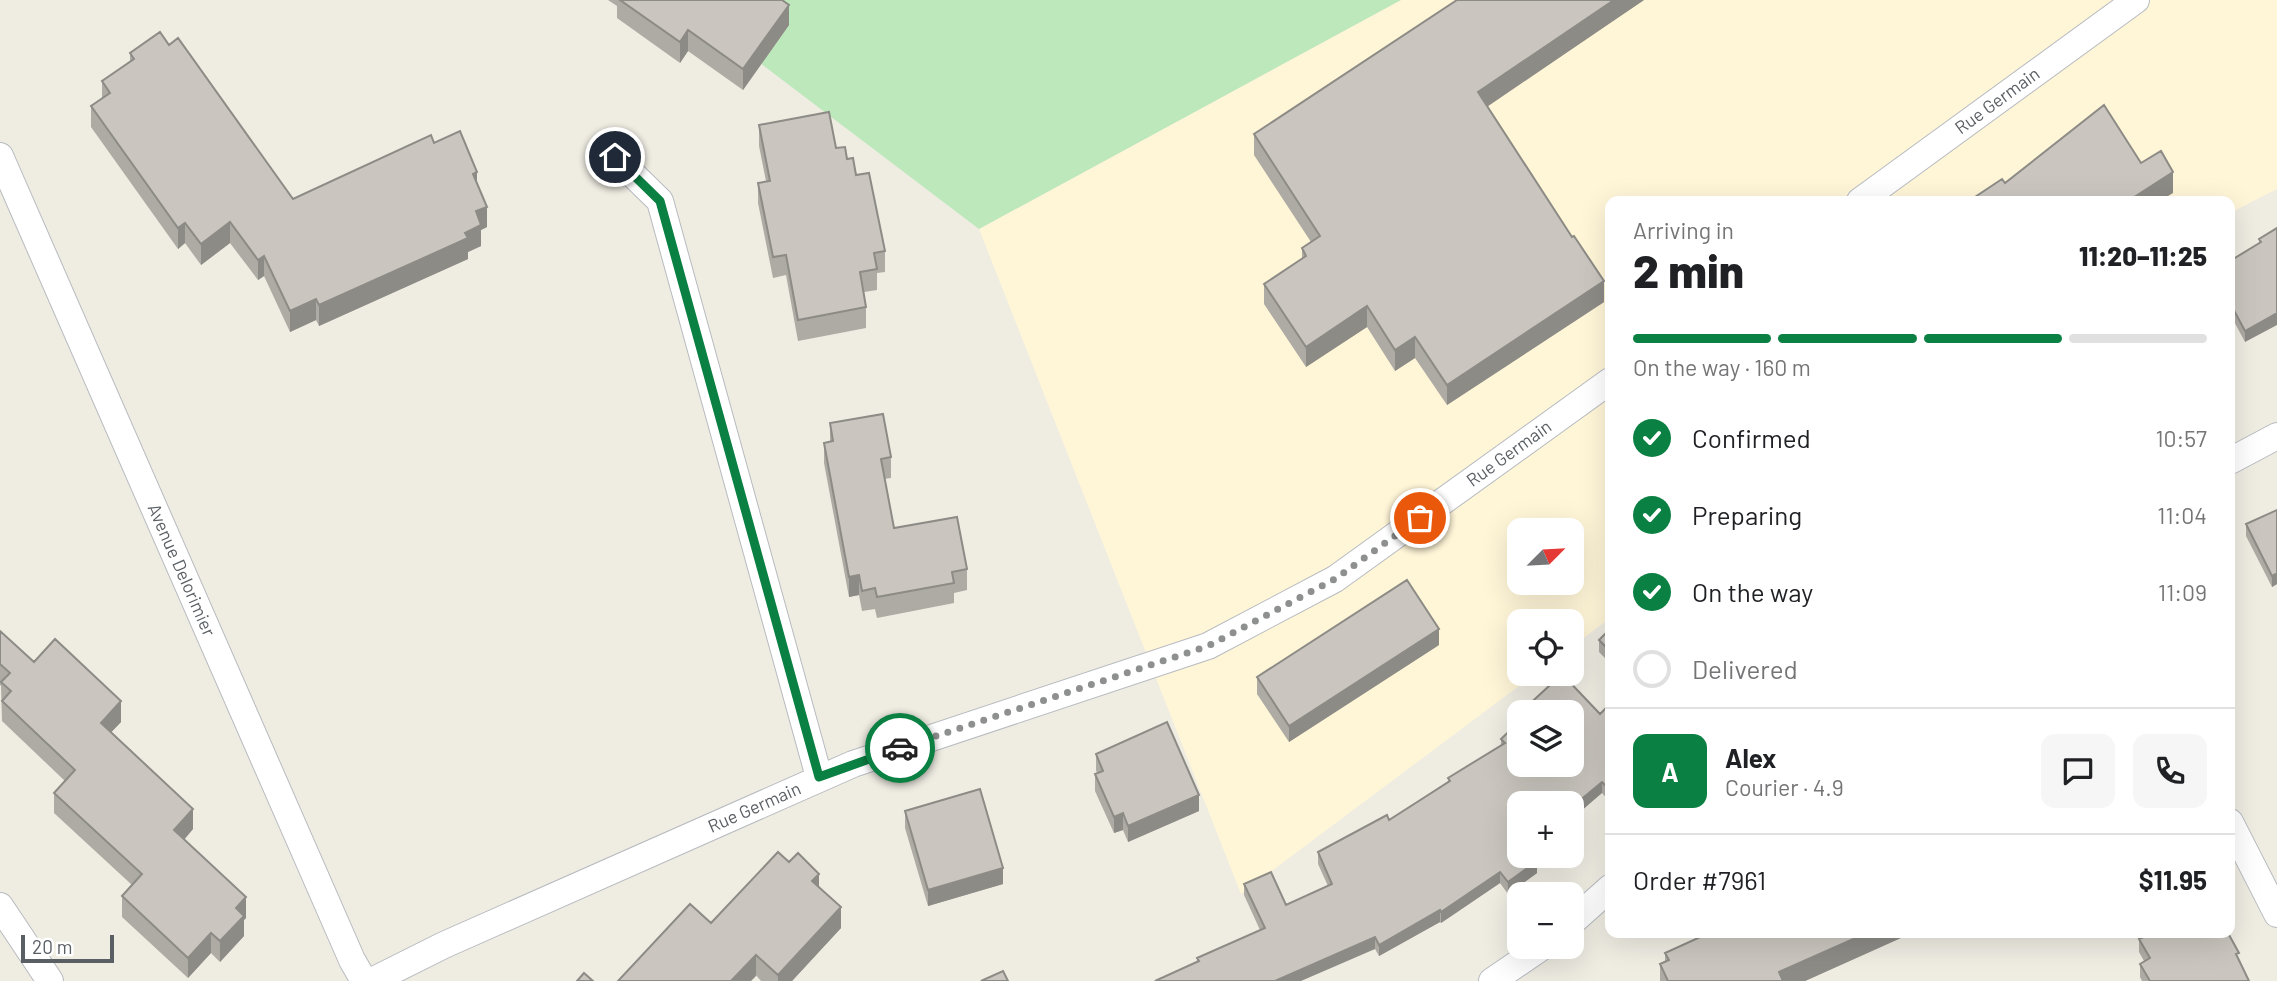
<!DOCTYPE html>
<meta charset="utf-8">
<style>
:root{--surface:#fff;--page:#f6f6f6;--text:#202124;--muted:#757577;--line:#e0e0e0;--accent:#0b8043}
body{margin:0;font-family:Barlow,sans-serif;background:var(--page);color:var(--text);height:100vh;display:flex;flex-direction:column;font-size:26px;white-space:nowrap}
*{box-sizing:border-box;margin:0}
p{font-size:23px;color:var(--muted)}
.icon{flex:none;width:38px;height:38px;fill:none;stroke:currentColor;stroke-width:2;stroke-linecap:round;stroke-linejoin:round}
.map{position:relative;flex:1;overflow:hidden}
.sheet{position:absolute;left:1605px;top:196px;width:630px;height:742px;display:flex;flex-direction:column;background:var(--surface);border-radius:14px;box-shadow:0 7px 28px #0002}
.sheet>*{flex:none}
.needle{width:46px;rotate:66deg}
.tools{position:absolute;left:1507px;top:518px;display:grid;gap:14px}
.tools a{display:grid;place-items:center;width:77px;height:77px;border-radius:14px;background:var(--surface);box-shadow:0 7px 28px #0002;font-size:35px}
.scale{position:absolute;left:21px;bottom:18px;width:93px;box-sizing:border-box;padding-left:7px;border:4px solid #5a5f64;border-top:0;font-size:19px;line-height:24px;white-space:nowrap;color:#5a5f64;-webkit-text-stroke:5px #fff;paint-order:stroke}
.pin{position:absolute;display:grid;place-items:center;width:60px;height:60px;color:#fff;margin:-30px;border:4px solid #fff;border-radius:50%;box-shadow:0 2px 7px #0007}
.courier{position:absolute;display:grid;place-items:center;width:70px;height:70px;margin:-35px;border:5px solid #0b8043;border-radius:50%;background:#fff;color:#222;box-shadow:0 2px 9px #0007}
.headline em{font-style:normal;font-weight:800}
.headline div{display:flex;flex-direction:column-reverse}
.headline{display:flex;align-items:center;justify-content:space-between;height:119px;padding:0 28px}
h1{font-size:46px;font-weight:800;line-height:52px}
.bar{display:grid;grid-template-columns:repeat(4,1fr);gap:10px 7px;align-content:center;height:84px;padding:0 28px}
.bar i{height:9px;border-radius:5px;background:var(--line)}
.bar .current{background:var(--accent)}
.bar p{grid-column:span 4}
.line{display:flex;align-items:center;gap:18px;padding:0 28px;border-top:2px solid var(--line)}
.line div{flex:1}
.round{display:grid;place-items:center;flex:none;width:74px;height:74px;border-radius:14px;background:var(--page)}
ol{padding:0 28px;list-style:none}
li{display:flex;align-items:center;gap:21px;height:77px}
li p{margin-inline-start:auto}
li .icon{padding:7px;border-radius:50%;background:var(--accent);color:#fff;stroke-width:4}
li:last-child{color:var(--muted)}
li i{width:38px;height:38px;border:4px solid var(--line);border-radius:50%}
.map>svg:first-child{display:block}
.commercial{fill:#fff5d7;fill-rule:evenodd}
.green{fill:#bde8bc}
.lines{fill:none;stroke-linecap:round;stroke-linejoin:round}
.minor-casing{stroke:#b7bbc0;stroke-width:28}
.minor{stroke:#fff;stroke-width:26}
.wall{fill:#aeaaa4}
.shaded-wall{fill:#8d8b86}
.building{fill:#cac6bf;stroke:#8d8b86;stroke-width:2}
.done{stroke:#8e9090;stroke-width:7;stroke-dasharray:0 12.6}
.route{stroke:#0b8043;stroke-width:9}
.labels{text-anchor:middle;stroke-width:5;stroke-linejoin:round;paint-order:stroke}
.street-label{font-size:18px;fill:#5a5f64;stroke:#fff}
</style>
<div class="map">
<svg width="2277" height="981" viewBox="0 0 2277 981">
<rect width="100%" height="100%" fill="#efece2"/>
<!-- commercial -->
<path class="commercial" d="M 1401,0 L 2277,0 L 2277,189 L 2230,213 L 2230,201 L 1610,201 L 1610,618 L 1572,647 L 1572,621 L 1519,621 L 1519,674 L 1535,674 L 1241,894 L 979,229 ZM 1519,530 L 1572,530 L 1572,583 L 1519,583 Z"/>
<!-- green -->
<path class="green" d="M 677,0 L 1401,0 L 979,229 Z"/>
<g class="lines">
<defs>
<g id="minor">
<path id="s1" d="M 0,156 L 352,960 L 364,981"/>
<path d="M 615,157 L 660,201 L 819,777"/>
<path id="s2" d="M 1860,201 L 2136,0"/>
<path d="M 2230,461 L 2277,436"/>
<path d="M 2230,822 L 2277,914"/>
<path d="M 0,906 L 50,981"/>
<path d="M 1572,922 L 1610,888"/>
<path id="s3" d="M 372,981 L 444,945 L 853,764 L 1208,646 L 1335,579 L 1610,381"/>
<path d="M 1492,981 L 1542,947"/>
</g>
</defs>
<!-- minor casing -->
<use href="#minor" class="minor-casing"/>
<!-- minor -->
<use href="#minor" class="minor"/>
</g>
<!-- wall -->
<path class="wall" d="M 608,0 L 782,0 L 789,25 L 743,90 L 688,51 L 680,63 L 617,18 L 617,6 Z
M 1457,0 L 1644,0 L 1487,106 L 1604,302 L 1447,405 L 1415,358 L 1395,371 L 1367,327 L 1306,367 L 1264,304 L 1264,284 L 1302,259 L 1302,248 L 1311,242 L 1254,155 L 1254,134 Z
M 169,45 L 293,199 L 434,143 L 477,184 L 487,227 L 481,230 L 481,246 L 468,252 L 468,259 L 319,326 L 316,320 L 290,332 L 264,276 L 258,280 L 230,243 L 201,265 L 185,243 L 178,249 L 91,127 L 91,106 L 102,99 L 102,81 L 130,61 L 130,53 Z
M 759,125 L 836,148 L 847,159 L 856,175 L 885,251 L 885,272 L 877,273 L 877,290 L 864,292 L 866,307 L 866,328 L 798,341 L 786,275 L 773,278 L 758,203 L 758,183 L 766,181 L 759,146 Z
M 2277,228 L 2245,342 L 2230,314 L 2230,261 L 2259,243 L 2259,239 Z
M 830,423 L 891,457 L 891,478 L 884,479 L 894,528 L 967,569 L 967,590 L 954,593 L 954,603 L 877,618 L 875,609 L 862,611 L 859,595 L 849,597 L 824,463 L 824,443 L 830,441 Z
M 2277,510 L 2277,584 L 2272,587 L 2246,536 L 2246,524 Z
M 1610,629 L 1610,663 L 1599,652 L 1599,640 Z
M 0,631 L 34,662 L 121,722 L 111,732 L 193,829 L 184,840 L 246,918 L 244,920 L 244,936 L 220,962 L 211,953 L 188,978 L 122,917 L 122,896 L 132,885 L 54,813 L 54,793 L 65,781 L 2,721 L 1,686 L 0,685 Z
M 1439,645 L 1289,742 L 1257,694 L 1257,677 Z
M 1610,704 L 1610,802 L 1602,793 L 1519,803 L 1537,873 L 1508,894 L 1500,883 L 1441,923 L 1440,922 L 1379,956 L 1375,949 L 1197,962 L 1197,958 L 1260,930 L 1244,895 L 1244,884 L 1286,905 L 1328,886 L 1318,864 L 1318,852 L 1389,820 L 1448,781 L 1448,778 L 1501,746 L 1501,739 L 1517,724 L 1517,717 L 1519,714 L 1519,765 L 1600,714 Z
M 1096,754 L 1199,811 L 1128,842 L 1123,830 L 1114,833 L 1095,791 L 1095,774 L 1097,773 L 1096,770 Z
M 905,811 L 1003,884 L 928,906 L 905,828 Z
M 819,887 L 841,928 L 792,981 L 761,981 L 711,923 Z
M 1709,933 L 1912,933 L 1805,981 L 1660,981 L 1660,964 L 1665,962 L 1665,953 Z
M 2138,933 L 2228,933 L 2239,961 L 2249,981 L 2142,981 L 2140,977 L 2140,964 L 2144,961 L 2139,952 L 2139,939 L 2141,939 Z"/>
<!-- shaded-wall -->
<path class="shaded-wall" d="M 1614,0 L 1644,0 L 1478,113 L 1478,92 Z
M 789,5 L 789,25 L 743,90 L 743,69 Z
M 688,30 L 688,51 L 680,63 L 680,42 Z
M 477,172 L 477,192 L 473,174 Z
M 2173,172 L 2173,193 L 2160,201 L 2128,201 Z
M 487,207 L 487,227 L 481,230 L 481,246 L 468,252 L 468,259 L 319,326 L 319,305 L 476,211 Z
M 230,222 L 230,243 L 201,265 L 201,244 Z
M 185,223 L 185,243 L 178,249 L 178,228 Z
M 264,256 L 264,276 L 258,280 L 258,260 Z
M 1604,281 L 1604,302 L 1447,405 L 1447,385 Z
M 316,299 L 316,320 L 290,332 L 290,311 Z
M 1367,306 L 1367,327 L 1306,367 L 1306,347 Z
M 2277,313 L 2277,325 L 2245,342 L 2245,331 Z
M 1415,337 L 1415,358 L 1395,371 L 1395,350 Z
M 2277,573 L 2277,584 L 2272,587 L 2272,576 Z
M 859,575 L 859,595 L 849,597 L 849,577 Z
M 1439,629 L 1439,645 L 1289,742 L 1289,726 Z
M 121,701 L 121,722 L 101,743 L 101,723 Z
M 1602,782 L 1602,793 L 1572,819 L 1572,807 Z
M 1199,795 L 1199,811 L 1128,842 L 1128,826 Z
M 193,809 L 193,829 L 174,851 L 174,830 Z
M 1123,813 L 1123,830 L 1114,833 L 1114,817 Z
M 1537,861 L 1537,873 L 1508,894 L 1508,882 Z
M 1003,868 L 1003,884 L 928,906 L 928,890 Z
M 1500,872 L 1500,883 L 1441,923 L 1441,912 Z
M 819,874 L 819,894 L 812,881 Z
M 246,897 L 246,918 L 244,920 L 244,936 L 220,962 L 220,941 L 236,908 Z
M 841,907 L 841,928 L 792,981 L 778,981 L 778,975 Z
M 1440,910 L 1440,922 L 1379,956 L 1379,945 Z
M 211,933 L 211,953 L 188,978 L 188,958 Z
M 1867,933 L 1912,933 L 1805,981 L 1779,981 L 1779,972 Z
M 1375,937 L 1375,949 L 1301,981 L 1275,981 Z
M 756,955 L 756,976 L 751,981 L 731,981 Z"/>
<!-- building -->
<path class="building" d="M 620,0 L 782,0 L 789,5 L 743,69 L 688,30 L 680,42 Z
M 1457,0 L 1614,0 L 1478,92 L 1572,237 L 1574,236 L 1604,281 L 1447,385 L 1415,337 L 1395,350 L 1367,306 L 1306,347 L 1264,284 L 1306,256 L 1302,248 L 1320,236 L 1254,134 Z
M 160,32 L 169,45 L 178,38 L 293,199 L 431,135 L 434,143 L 460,131 L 477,172 L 473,174 L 487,207 L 476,211 L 481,225 L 465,233 L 468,238 L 319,305 L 316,299 L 290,311 L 264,256 L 258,260 L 230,222 L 201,244 L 185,223 L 178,228 L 91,106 L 110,93 L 102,81 L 134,59 L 130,53 Z
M 2104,105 L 2141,163 L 2161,151 L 2173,172 L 2128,201 L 1969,201 L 2002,179 L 2005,183 Z
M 829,112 L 836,148 L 845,147 L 847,159 L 853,158 L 856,175 L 869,173 L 885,251 L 874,253 L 877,269 L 860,272 L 866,307 L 798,320 L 786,255 L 773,257 L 758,183 L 770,181 L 759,125 Z
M 2277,228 L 2277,313 L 2245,331 L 2230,303 L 2230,261 L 2261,242 L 2259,239 Z
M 883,414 L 891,457 L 881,459 L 894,528 L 957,517 L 967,569 L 952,572 L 954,583 L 877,597 L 875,588 L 862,591 L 859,575 L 849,577 L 824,443 L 833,441 L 830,423 Z
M 2277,510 L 2277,573 L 2272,576 L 2246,524 Z
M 1407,580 L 1439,629 L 1289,726 L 1257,677 Z
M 1610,629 L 1610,651 L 1599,640 Z
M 0,631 L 34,662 L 55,639 L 121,701 L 101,723 L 193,809 L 174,830 L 246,897 L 236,908 L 244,916 L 220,941 L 211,933 L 188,958 L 122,896 L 142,874 L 54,793 L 75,770 L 2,701 L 11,691 L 1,682 L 10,673 L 0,664 Z
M 1562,674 L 1600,714 L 1610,704 L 1610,790 L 1602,782 L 1572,807 L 1572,803 L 1519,803 L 1519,856 L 1534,856 L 1537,861 L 1508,882 L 1500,872 L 1441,912 L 1440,910 L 1379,945 L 1375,937 L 1275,981 L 1155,981 L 1199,961 L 1197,958 L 1265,928 L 1244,884 L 1271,872 L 1286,905 L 1332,884 L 1318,852 L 1387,815 L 1389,820 L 1450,781 L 1448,778 L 1505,743 L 1501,739 L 1519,722 L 1519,765 L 1572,765 L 1572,712 L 1521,712 Z
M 1167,722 L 1199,795 L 1128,826 L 1123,813 L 1114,817 L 1095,774 L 1103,771 L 1096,754 Z
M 980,789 L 1003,868 L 928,890 L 905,811 Z
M 778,852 L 789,862 L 798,853 L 819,874 L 812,881 L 841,907 L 778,975 L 756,955 L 731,981 L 618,981 L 690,904 L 711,923 Z
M 1709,933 L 1867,933 L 1779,972 L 1783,981 L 1668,981 L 1660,964 L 1669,960 L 1665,953 Z
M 2144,933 L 2228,933 L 2239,953 L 2236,954 L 2249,981 L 2150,981 L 2140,964 L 2150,958 L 2139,939 L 2146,936 Z
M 1003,971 L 1008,981 L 981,981 Z
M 584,973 L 593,981 L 577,981 Z"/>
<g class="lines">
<!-- done -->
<path class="done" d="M 900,748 L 1208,646 L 1335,579 L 1420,518"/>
<!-- route -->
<path class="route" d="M 615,157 L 660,201 L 819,777 L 900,748"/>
</g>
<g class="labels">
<!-- street labels -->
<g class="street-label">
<text dy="6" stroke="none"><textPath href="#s2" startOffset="170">Rue Germain</textPath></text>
<text dy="6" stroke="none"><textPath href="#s3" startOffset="1260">Rue Germain</textPath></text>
<text dy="6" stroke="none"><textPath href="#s1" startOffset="452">Avenue Delorimier</textPath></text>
<text dy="6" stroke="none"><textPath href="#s3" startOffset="420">Rue Germain</textPath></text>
</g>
</g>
</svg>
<div class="tools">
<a><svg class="needle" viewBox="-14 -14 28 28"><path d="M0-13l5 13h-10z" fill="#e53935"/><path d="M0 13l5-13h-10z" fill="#757577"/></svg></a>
<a><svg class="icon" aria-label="locate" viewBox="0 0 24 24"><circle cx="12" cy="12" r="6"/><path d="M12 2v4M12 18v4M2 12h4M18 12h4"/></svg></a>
<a><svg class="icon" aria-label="layers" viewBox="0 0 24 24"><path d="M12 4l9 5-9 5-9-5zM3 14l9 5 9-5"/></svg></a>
<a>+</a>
<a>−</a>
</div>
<div class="scale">20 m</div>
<div class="pin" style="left:1420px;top:518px;background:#ea580c"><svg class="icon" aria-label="bag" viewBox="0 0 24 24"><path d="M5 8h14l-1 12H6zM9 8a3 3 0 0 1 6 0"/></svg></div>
<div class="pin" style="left:615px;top:157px;background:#1f2937"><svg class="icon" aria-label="home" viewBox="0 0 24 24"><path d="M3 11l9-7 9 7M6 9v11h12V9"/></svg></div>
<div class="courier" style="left:900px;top:748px"><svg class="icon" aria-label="car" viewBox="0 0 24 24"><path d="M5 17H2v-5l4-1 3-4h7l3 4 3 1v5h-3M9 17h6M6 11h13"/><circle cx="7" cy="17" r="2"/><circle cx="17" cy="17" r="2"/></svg></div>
<section class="sheet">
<div class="headline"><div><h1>2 min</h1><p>Arriving in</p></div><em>11:20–11:25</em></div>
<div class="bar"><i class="current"></i><i class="current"></i><i class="current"></i><i></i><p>On the way · 160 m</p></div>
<ol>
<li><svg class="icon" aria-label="check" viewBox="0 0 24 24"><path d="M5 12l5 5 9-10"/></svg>Confirmed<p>10:57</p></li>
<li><svg class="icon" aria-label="check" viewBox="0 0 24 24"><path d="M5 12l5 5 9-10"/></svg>Preparing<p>11:04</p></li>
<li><svg class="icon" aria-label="check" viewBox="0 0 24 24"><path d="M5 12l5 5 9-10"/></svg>On the way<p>11:09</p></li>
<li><i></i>Delivered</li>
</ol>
<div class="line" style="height:126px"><b class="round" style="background:var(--accent);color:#fff">A</b><div><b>Alex</b><p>Courier · 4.9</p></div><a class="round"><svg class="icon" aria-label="chat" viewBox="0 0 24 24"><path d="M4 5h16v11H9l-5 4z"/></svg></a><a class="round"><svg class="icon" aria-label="phone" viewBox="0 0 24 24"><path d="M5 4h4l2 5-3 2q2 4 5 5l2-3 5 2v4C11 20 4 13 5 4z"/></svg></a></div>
<div class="line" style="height:91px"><div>Order #7961</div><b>$11.95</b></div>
</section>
</div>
